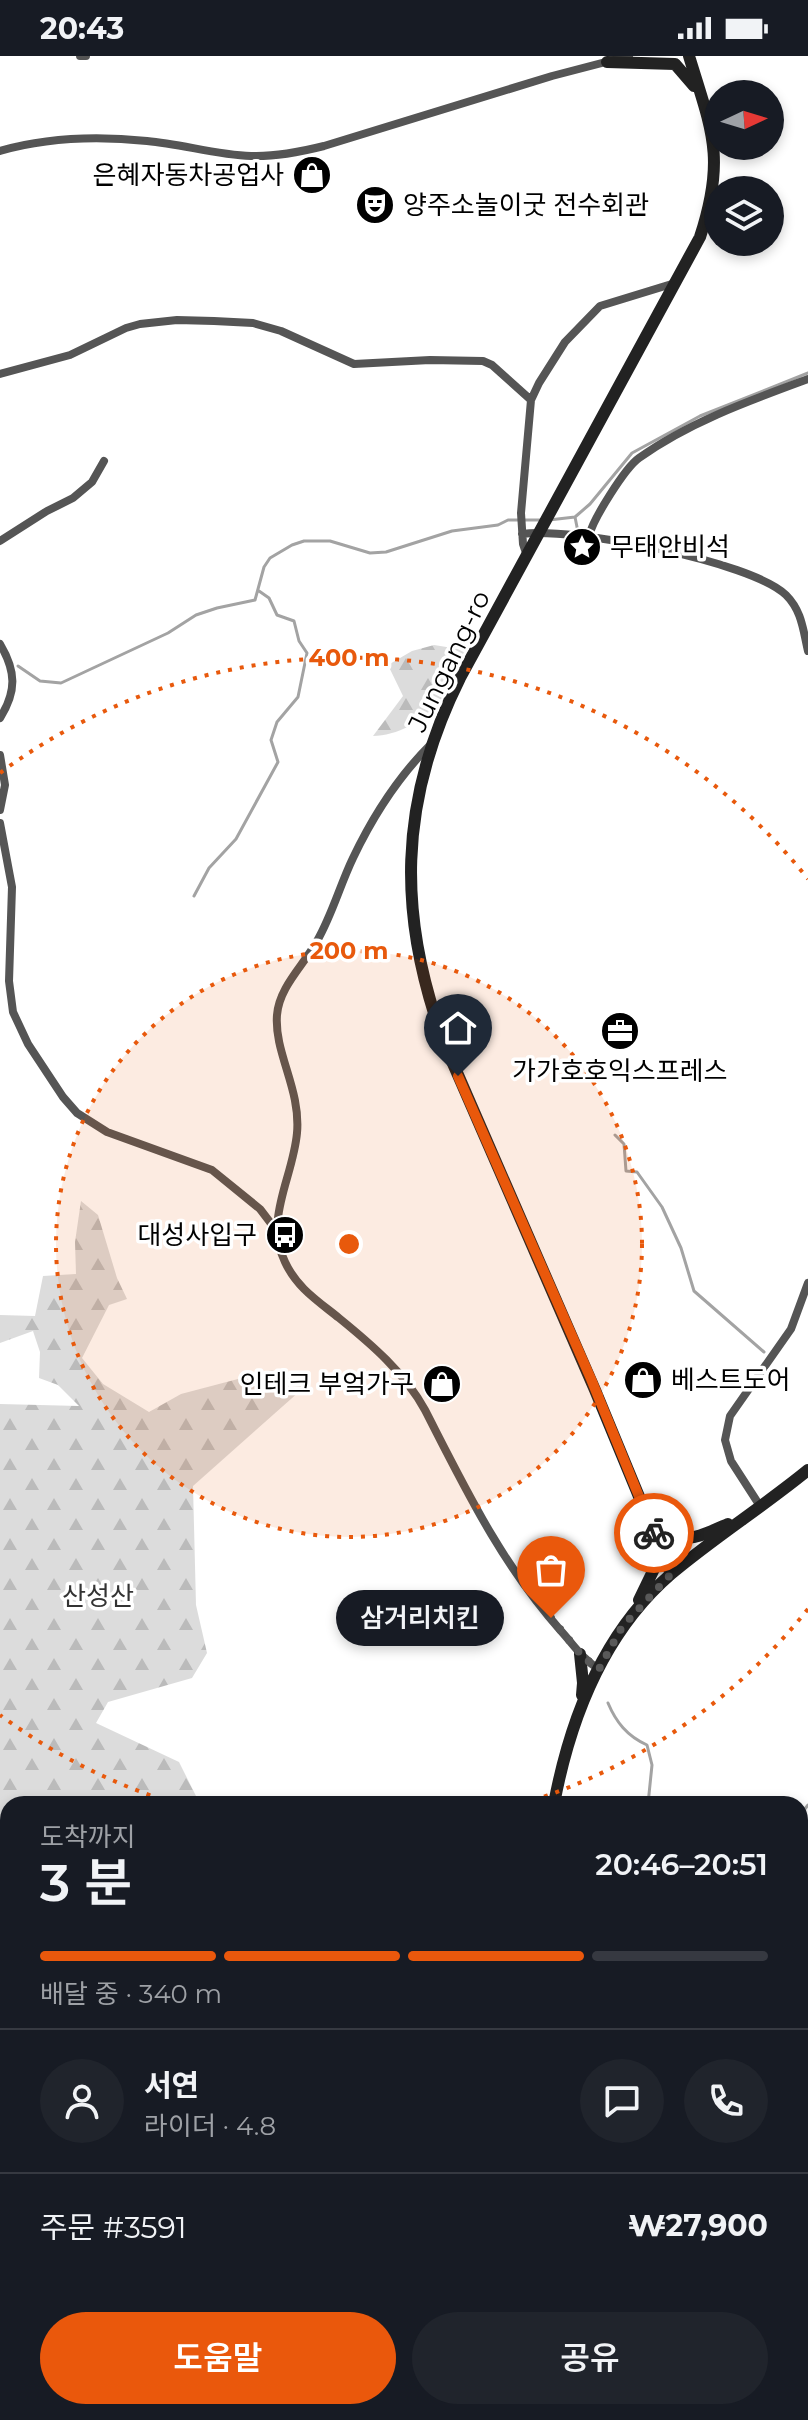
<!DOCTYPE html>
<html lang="ko">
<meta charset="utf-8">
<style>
:root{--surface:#171b24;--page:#20242c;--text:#f1f3f6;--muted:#9ea1a6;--line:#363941;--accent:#ea580c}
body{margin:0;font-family:Montserrat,"Noto Sans KR",sans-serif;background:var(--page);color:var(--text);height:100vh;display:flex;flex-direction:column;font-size:30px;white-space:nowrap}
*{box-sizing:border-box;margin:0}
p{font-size:26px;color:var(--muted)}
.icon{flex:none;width:44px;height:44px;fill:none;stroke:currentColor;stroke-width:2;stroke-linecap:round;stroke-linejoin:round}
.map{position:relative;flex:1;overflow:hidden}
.details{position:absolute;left:0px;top:1740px;width:808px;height:624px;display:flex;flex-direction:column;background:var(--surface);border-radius:24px 24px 0 0;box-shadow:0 4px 12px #0003}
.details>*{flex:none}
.needle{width:52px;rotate:86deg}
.buttons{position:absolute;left:704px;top:24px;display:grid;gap:16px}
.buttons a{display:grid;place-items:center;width:80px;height:80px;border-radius:50%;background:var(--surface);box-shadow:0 4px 12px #0003;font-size:40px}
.pin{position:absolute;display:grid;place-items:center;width:68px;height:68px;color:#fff;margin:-82px -34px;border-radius:50% 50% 50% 0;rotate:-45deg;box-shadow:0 0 8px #0007}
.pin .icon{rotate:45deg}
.courier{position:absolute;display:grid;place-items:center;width:80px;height:80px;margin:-40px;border:6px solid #ea580c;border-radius:50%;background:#fff;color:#222;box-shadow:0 2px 10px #0007}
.bubble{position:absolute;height:56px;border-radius:28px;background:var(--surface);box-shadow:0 4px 12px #0003;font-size:26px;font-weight:600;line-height:56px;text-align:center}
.summary em{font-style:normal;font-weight:600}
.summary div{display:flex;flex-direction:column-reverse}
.summary{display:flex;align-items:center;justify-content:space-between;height:136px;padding:0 40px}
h1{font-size:52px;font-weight:600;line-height:60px}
.bar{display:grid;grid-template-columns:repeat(4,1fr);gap:12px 8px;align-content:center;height:96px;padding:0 40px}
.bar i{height:10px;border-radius:6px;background:var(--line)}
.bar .active{background:var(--accent)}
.bar p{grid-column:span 4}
.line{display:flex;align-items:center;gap:20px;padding:0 40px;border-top:2px solid var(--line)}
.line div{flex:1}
.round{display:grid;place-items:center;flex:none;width:84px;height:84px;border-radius:42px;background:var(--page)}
.button{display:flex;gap:16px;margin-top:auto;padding:16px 40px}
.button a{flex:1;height:92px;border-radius:48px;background:var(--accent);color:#fff;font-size:32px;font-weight:600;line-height:92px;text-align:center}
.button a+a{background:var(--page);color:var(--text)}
.status{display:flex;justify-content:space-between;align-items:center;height:56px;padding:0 40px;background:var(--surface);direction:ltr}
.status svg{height:22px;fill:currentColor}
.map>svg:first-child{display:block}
.forest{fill:url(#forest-firs)}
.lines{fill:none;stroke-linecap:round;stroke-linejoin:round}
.stream{stroke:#a3a3a3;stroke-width:3}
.minor{stroke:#555;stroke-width:8}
.secondary{stroke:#222;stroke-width:12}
.done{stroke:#595959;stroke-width:8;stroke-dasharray:0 14.4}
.route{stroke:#ea580c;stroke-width:10}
.ring{fill:none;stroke:#e8590c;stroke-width:4;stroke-dasharray:4 8}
.labels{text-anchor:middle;stroke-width:7;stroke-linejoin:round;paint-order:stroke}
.poi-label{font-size:26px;fill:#000;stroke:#fff;text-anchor:end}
.street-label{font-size:26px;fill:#000;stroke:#fff}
.park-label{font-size:26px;fill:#333;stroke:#fff}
.centre{fill:#e8590c;stroke:#fff;stroke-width:4}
.ring-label{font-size:24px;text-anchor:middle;font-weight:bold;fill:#e8590c;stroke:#fff;stroke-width:7;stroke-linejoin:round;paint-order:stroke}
</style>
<div class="status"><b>20:43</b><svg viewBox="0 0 49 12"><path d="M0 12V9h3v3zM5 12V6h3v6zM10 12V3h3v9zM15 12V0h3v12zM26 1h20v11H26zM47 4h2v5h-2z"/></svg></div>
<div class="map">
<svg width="808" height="2364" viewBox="0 0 808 2364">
<defs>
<pattern id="forest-firs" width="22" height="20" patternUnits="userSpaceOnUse" patternTransform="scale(2)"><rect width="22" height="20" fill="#dcdcdc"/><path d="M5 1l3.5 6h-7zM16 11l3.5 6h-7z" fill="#bbb"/></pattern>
</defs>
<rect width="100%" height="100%" fill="#fff"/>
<!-- forest -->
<path class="forest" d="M 434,589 L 465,594 C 456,611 450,631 439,646 C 425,665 396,680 373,680 L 403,640 L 388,609 L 412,595 Z
M 81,1145 L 98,1159 L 117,1222 L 127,1243 L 109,1249 L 82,1302 L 103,1328 L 149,1356 L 181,1338 L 272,1314 L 309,1327 L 193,1430 L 196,1549 L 207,1597 L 192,1622 L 108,1646 L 96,1667 L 179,1706 L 200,1748 L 8,1748 L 8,2048 L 0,2016 L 0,1348 L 79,1350 L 58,1329 L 39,1322 L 40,1296 L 33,1275 L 0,1287 L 0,1259 L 35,1260 L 43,1220 L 76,1218 L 75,1186 Z
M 8,2343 L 8,2356 L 166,2356 L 165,2364 L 0,2364 L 0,2354 Z"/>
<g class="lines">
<!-- stream -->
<path class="stream" d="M 575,461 L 580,486
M 549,464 L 575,461 L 590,448 L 632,397 L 700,360 L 808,317
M 18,610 L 40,625 L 61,627 L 168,577 L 196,559 L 217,552 L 255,544 L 264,511 L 270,502 L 292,489 L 304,485 L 330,485 L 370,497 L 386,496 L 452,475 L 498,469 L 508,464 L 542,464
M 194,840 L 209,812 L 236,783 L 278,706 L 271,684 L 277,666 L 298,641 L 307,597 L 299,585 L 294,565 L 277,559 L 269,542 L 259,535
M 615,1079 L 624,1088 L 626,1115 L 637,1116 L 662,1151 L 681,1192 L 694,1235 L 764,1296
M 608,1647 C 616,1666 627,1680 647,1689 L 652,1709 L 648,1748
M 800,1759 L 808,1749
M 342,2364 L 343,2356"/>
<!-- minor -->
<path class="minor" d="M 80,0 L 86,0
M 0,95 C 48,81 98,80 147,85 C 182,88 216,99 251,100 C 276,101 300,96 324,90 L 552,20 L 629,0
M 0,318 L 70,299 L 126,272 L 140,268 L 177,264 L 214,265 L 253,267 L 281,275 L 354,308 L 430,304 L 483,305 L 492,309 L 531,344
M 522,478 C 572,471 751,505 786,539 C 802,555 803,574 808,595
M 589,480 C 593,463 625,412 639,402 C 689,366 751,344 808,323
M 0,485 L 47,455 L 73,442 L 92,426 L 104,405
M 527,500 L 523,488 L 521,457 L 531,344 L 539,327 L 565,286 L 600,250 L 675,227
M 0,588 C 16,615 17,635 0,662
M 431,688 C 398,721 373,760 353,802 C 340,829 332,859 317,885 C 304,909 279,931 277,959 C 274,997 301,1033 297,1077 C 293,1122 264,1162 285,1206 C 297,1232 318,1245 339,1262 C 371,1288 405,1317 425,1354 C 466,1434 501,1507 561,1575 C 573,1588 583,1604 599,1613
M 0,699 L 5,729 L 0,754
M 0,767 L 12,831 L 9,925 L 13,956 L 28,988 L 63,1041 L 77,1057 L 107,1076 L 212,1114 L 260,1153 L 276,1174
M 760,1450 L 731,1405 L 725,1384 L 730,1360 L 791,1273 L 808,1227"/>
<!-- secondary -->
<path class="secondary" d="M 607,6 L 675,8 L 694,30
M 649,1450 C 674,1494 689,1485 728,1468
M 671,1518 L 595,1334 L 445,989 C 397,861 398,746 460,622 L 700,181 C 726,102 712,75 689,0
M 639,1544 L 654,1513 L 652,1486
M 580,1598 L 583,1627 L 582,1639
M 554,1748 C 570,1663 604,1576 671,1518 C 715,1481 764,1450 808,1414
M 307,2364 L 313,2356"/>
</g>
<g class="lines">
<!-- done -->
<path class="done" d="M 551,1562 L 583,1601 L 599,1613 L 622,1571 L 671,1518 L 654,1477"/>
<!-- route -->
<path class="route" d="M 458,1020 L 591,1323 L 654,1477"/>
</g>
<!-- distance rings -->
<circle cx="349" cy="1188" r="293" fill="#e8590c" fill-opacity=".12"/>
<g class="ring">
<circle cx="349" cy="1188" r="293"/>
<path d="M808 1553A586 586 0 0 1 525 1747M173 1747A586 586 0 0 1 0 1659M0 717A586 586 0 0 1 808 823"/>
</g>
<!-- icons -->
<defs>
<symbol id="shop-disc" viewBox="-11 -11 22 22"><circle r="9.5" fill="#000" stroke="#fff"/><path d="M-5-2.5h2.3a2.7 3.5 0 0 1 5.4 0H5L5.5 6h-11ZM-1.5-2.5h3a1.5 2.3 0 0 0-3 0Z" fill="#fff"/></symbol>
<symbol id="theatre-disc" viewBox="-11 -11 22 22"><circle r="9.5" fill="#000" stroke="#fff"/><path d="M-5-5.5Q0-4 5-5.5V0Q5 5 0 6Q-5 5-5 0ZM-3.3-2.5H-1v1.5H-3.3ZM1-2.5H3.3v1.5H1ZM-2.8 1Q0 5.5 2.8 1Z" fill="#fff"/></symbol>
<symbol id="sight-disc" viewBox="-11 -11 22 22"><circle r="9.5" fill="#000" stroke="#fff"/><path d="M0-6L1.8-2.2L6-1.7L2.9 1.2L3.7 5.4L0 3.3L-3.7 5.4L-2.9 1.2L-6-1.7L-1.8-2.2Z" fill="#fff"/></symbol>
<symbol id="office-disc" viewBox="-11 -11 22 22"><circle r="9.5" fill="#000" stroke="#fff"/><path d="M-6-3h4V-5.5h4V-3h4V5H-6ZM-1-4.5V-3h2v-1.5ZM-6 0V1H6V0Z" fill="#fff"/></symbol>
<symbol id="bus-disc" viewBox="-11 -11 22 22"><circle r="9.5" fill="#000" stroke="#fff"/><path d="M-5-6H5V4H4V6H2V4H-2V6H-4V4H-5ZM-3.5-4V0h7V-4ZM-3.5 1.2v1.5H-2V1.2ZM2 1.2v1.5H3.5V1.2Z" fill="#fff"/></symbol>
</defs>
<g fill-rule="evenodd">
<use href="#shop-disc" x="290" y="97" width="44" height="44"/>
<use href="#theatre-disc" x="353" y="127" width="44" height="44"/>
<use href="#sight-disc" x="560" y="469" width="44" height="44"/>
<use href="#office-disc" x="598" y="953" width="44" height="44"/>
<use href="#bus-disc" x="263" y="1157" width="44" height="44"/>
<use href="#shop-disc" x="621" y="1302" width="44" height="44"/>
<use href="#shop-disc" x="420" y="1306" width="44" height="44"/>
</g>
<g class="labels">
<!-- poi labels -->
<g class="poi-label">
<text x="284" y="128">은혜자동차공업사</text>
<text x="403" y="158" text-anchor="start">양주소놀이굿 전수회관</text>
<text x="610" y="500" text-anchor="start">무태안비석</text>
<text x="620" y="1024" text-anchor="middle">가가호호익스프레스</text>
<text x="257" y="1188">대성사입구</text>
<text x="671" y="1333" text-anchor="start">베스트도어</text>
<text x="414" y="1337">인테크 부엌가구</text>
</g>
<!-- street labels -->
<g class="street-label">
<text transform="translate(449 605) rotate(-64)" y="9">Jungang-ro</text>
</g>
<!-- park labels -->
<g class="park-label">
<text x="98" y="1549">산성산</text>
</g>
</g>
<circle cx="349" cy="1188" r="12" class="centre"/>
<g class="ring-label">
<text x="349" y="610">400 m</text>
<text x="349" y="903">200 m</text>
</g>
</svg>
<div class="buttons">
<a><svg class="needle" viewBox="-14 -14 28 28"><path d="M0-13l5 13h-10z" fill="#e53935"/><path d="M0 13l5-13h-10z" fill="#9ea1a6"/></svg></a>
<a><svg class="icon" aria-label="layers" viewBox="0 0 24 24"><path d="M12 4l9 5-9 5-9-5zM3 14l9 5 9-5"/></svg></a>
</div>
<div class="pin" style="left:551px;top:1562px;background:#ea580c"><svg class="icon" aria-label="bag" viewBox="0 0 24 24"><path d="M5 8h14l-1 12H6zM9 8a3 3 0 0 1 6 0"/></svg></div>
<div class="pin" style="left:458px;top:1020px;background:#1f2937"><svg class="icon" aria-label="home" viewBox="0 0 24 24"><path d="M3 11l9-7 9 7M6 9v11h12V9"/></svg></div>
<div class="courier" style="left:654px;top:1477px"><svg class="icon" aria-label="bike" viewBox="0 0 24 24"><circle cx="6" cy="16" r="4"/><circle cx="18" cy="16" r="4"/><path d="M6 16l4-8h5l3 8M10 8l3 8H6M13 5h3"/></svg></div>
<div class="bubble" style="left:336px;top:1534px;width:168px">삼거리치킨</div>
<section class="details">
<div class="summary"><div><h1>3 분</h1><p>도착까지</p></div><em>20:46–20:51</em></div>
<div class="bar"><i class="active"></i><i class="active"></i><i class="active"></i><i></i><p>배달 중 · 340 m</p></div>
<div class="line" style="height:144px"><a class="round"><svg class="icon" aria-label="person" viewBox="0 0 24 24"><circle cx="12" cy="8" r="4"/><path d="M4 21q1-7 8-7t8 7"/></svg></a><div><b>서연</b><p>라이더 · 4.8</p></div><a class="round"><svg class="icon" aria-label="chat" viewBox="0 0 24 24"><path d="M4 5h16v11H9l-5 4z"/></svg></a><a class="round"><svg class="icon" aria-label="phone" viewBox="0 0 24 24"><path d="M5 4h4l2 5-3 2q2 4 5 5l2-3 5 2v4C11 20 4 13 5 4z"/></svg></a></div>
<div class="line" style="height:104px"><div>주문 #3591</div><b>₩27,900</b></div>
<div class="button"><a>도움말</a><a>공유</a></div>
</section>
</div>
